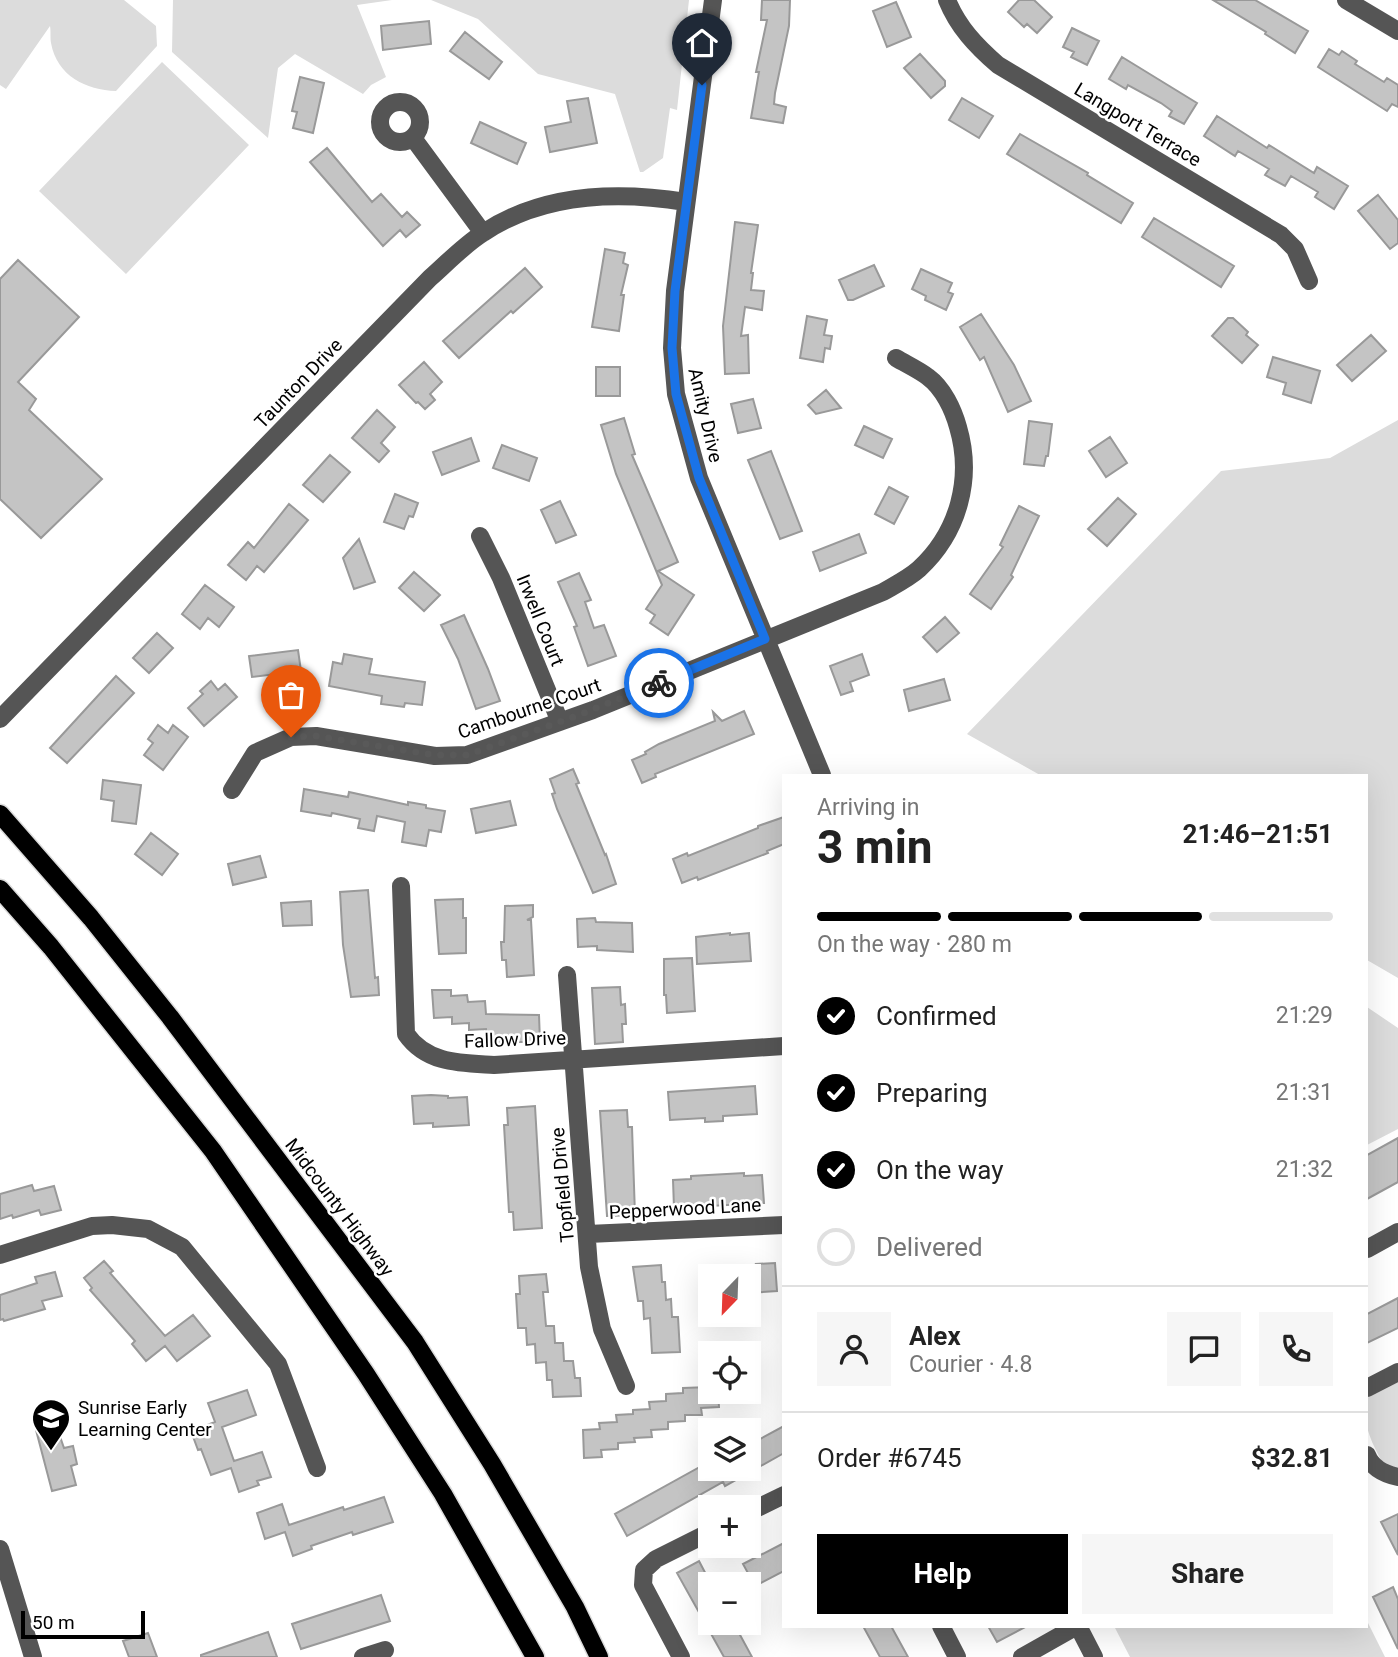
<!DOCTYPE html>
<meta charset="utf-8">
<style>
:root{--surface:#fff;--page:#f6f6f6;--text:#222;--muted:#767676;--line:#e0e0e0;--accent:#000}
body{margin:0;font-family:Roboto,sans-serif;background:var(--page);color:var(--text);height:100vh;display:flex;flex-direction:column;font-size:26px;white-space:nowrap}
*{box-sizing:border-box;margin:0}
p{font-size:23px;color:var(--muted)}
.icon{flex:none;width:38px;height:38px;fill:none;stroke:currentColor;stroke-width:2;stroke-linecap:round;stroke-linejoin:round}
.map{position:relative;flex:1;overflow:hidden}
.drawer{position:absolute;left:782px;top:774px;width:586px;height:854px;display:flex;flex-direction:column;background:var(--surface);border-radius:0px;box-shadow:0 7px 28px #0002}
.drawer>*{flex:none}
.needle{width:46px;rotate:203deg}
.tools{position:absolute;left:698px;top:1264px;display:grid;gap:14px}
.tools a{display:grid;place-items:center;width:63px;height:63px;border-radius:0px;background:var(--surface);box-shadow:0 7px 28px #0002;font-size:35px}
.scale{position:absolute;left:21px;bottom:18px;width:124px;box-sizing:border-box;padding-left:7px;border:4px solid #000;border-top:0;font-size:19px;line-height:24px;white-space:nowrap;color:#000;-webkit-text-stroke:5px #fff;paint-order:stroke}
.pin{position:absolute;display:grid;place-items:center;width:60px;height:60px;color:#fff;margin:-72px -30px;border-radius:50% 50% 50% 0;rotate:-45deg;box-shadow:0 0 7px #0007}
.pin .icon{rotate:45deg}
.courier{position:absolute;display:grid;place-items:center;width:70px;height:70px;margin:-35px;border:5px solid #1a73e8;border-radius:50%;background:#fff;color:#222;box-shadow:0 2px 9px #0007}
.head em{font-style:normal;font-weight:700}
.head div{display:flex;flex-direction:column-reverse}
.head{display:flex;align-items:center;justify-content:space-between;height:119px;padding:0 35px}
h1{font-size:46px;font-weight:700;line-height:52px}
.bar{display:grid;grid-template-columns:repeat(4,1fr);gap:10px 7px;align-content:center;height:84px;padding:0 35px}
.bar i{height:9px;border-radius:5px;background:var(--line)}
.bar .active{background:var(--accent)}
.bar p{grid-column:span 4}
.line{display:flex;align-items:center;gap:18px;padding:0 35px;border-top:2px solid var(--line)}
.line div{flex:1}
.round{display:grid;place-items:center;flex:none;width:74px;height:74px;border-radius:0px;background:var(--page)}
ol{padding:0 35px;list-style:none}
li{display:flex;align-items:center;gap:21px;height:77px}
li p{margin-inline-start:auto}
li .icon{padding:7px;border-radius:50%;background:var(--accent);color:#fff;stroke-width:4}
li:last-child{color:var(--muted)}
li i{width:38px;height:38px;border:4px solid var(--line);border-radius:50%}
.primary-button{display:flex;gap:14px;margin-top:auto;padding:14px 35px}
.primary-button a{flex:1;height:80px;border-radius:0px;background:var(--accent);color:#fff;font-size:28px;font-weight:700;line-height:80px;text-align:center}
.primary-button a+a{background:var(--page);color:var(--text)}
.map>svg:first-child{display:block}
.green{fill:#dcdcdc}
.building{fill:#c4c4c4;stroke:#999;stroke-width:2}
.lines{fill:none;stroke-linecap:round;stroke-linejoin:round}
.major-casing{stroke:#dbdbdb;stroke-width:21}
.minor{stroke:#555;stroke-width:18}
.major{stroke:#000;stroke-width:18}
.done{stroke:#595959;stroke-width:7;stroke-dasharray:0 12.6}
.route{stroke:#1a73e8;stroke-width:9}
.labels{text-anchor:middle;stroke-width:5;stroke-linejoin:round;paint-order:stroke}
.street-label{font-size:19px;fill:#000;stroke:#fff}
.poi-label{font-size:19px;fill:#000;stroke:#fff;text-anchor:start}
</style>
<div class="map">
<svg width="1398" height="1657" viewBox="0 0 1398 1657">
<rect width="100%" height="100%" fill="#fff"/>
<!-- green -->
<path class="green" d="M 0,0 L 124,0 L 156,26 L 157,46 L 116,91 C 86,90 57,76 51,43 C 50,38 51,31 50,26 L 6,89 L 0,85 Z
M 173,0 L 392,0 L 357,5 L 386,77 L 371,85 L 363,94 L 295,54 L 278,68 L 268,138 L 172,52 Z
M 431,0 L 689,0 L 677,110 L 670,108 L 663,158 L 643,172 L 640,172 L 615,94 L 538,74 L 478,19 Z
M 162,62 L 249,145 L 126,274 L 39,191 Z
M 1398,420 L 1398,978 L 1367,960 L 1367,775 L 1040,775 L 967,734 L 1221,471 L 1330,458 Z
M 1367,1007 L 1398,1028 L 1398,1129 L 1367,1145 Z
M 1398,1382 L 1398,1470 L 1386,1469 C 1374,1447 1358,1421 1369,1395 Z
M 1367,1621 L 1385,1657 L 1130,1657 L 1114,1626 L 1367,1626 Z"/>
<!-- building -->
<path class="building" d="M 762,0 L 790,0 L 789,26 L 775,93 L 774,104 L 786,107 L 783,123 L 751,118 L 759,72 L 756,72 L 767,20 L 761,20 Z
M 1019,0 L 1034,0 L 1052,17 L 1037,33 L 1027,24 L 1024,27 L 1008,12 Z
M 1213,0 L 1255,0 L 1308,31 L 1295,53 L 1265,34 L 1266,32 Z
M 896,2 L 911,37 L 887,47 L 873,11 Z
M 429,21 L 431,44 L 383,50 L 381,26 Z
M 1072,28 L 1099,41 L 1087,65 L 1071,57 L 1074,52 L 1063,47 Z
M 465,32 L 502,62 L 489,79 L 450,51 Z
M 1329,49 L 1339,55 L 1342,51 L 1357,61 L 1355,64 L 1384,82 L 1387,78 L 1398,85 L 1398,107 L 1392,104 L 1387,111 L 1318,67 Z
M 920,54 L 945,81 L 945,86 L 931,98 L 904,68 Z
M 1122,57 L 1197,103 L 1184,124 L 1169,116 L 1172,111 L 1161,103 L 1128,85 L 1126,89 L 1109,79 Z
M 300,77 L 324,83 L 313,133 L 293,128 L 297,112 L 292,111 Z
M 588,98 L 597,143 L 550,152 L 545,127 L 571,122 L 567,101 Z
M 962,98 L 993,116 L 979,138 L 949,120 Z
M 1217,116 L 1267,148 L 1269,145 L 1314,173 L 1317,167 L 1348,186 L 1334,209 L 1315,197 L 1318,192 L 1291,176 L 1285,186 L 1265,175 L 1269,169 L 1238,151 L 1235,156 L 1204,136 Z
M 480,122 L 526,143 L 517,164 L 471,143 Z
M 1020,134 L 1088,173 L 1087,175 L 1133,203 L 1121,223 L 1007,154 Z
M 327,148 L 372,202 L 381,194 L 402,217 L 407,212 L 420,225 L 406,237 L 400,230 L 383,246 L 310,162 Z
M 1378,195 L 1398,220 L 1398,243 L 1390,249 L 1358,211 Z
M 1154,218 L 1234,266 L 1221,287 L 1142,237 Z
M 735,222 L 758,225 L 751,273 L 753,273 L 751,290 L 764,291 L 762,310 L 745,307 L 741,336 L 748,335 L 749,373 L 725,374 L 723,326 Z
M 605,249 L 625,253 L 623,263 L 628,265 L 621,295 L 624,295 L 619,331 L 592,327 Z
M 18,260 L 79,317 L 18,382 L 36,399 L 29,410 L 102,479 L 41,538 L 0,499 L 0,279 Z
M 874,265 L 884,286 L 853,300 L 848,300 L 839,280 Z
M 525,268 L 542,287 L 513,313 L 511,311 L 459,358 L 443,341 Z
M 921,269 L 952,283 L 948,292 L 953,294 L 946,310 L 925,300 L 926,296 L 912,289 Z
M 981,314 L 1014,365 L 1031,401 L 1008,412 L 984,357 L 980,360 L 960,327 Z
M 807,316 L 827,320 L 824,335 L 832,336 L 830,349 L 825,348 L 823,362 L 800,358 Z
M 1228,318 L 1233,318 L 1248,332 L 1246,335 L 1258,345 L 1242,363 L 1212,336 Z
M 1371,335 L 1386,351 L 1352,381 L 1337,365 Z
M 1273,357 L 1320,371 L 1311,403 L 1283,394 L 1286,383 L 1267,377 Z
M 424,362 L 442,382 L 430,394 L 435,400 L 425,409 L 418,402 L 416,403 L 399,385 Z
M 596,367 L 620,367 L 620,396 L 596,396 Z
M 826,390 L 841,408 L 816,414 L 808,405 Z
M 753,399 L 761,428 L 738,433 L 731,404 Z
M 377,410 L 395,427 L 381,443 L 389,451 L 379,462 L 352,438 Z
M 624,418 L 635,454 L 632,455 L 678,562 L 658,571 L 694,595 L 668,635 L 650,623 L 655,615 L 646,609 L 662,585 L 616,474 L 601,425 Z
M 1029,421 L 1052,424 L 1048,456 L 1046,456 L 1044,466 L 1024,464 Z
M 864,426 L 892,439 L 883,458 L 855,445 Z
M 1110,437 L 1127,463 L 1106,477 L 1089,451 Z
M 471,438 L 479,461 L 442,475 L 433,452 Z
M 502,445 L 537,458 L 529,481 L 493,468 Z
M 771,451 L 802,531 L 780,539 L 748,460 Z
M 330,455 L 350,472 L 323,502 L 303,485 Z
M 889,487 L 908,497 L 894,524 L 875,514 Z
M 395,494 L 418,503 L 413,517 L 409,516 L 404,529 L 384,522 Z
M 1118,498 L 1136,514 L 1107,546 L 1088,529 Z
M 560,501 L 576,535 L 556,543 L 541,510 Z
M 289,504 L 308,520 L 264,572 L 257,566 L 246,580 L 228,565 L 248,542 L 254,548 Z
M 1019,506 L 1039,516 L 1011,575 L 1013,577 L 991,609 L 970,594 L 1003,547 L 1000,545 Z
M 859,534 L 866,553 L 820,571 L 813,552 Z
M 359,539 L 375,582 L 354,589 L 343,558 Z
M 414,572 L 440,595 L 424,611 L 399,588 Z
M 579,573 L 591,600 L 585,602 L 594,628 L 604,625 L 616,656 L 588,666 L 574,627 L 577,626 L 558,582 Z
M 205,585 L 234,607 L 219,627 L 208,618 L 200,629 L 182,614 Z
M 464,615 L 488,669 L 500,701 L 476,709 L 458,659 L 441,625 Z
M 945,617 L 959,633 L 937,652 L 923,637 Z
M 157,633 L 173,648 L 149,673 L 133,658 Z
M 298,650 L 301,671 L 252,677 L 249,656 Z
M 344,654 L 372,659 L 369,674 L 425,682 L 422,705 L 405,703 L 404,707 L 381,704 L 382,696 L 329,686 L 333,662 L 342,664 Z
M 862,654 L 869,675 L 850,682 L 853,691 L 841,695 L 830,666 Z
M 116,676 L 134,693 L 67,763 L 50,748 Z
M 944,679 L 950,700 L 909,711 L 904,690 Z
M 211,681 L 218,690 L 225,684 L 237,697 L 204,726 L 188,708 L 203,694 L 200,691 Z
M 744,711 L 754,734 L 655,774 L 656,777 L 642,783 L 632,760 L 646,754 L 645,752 L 659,744 L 715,721 L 713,712 L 722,721 Z
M 158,725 L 168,733 L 173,725 L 188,737 L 163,770 L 144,755 L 153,743 L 148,739 Z
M 573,769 L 579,783 L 576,784 L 605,855 L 606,854 L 616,884 L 593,893 L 557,809 L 552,794 L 555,793 L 550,779 Z
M 103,780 L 141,785 L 136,824 L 112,821 L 114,801 L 101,799 Z
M 304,789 L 348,797 L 349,792 L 408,805 L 408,802 L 426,805 L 426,808 L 445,811 L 441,832 L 429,830 L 426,846 L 402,842 L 405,822 L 377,816 L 374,831 L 358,828 L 360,819 L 332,813 L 331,816 L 301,811 Z
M 510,801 L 516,825 L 476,833 L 471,809 Z
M 784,817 L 784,844 L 767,851 L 768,853 L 698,880 L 697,877 L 682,883 L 673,859 L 687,853 L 688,856 L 758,828 L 758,826 Z
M 151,833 L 178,854 L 162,875 L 135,854 Z
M 260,856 L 266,877 L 233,885 L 228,864 Z
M 368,890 L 375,978 L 378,977 L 379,995 L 351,997 L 343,945 L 340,892 Z
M 463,899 L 463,918 L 466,918 L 466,953 L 439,954 L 435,900 Z
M 311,901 L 312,925 L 283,926 L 281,903 Z
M 533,905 L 533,917 L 527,920 L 531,920 L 534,975 L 507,977 L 506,960 L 502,960 L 501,942 L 504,942 L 505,906 Z
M 595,918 L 596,922 L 632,923 L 633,952 L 597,950 L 597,946 L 578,947 L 577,919 Z
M 730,933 L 730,935 L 749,933 L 751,961 L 697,964 L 696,937 Z
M 692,958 L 695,1011 L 667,1013 L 666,995 L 664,995 L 664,959 Z
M 620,987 L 621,1005 L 625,1004 L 626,1024 L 622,1024 L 623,1042 L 595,1044 L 592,988 Z
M 432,990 L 451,990 L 451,996 L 467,995 L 468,1002 L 485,1001 L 486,1014 L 539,1015 L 540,1042 L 487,1042 L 486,1029 L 469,1030 L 469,1023 L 452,1024 L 452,1017 L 434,1018 Z
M 755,1086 L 757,1114 L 723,1116 L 723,1121 L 705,1122 L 705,1118 L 670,1120 L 668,1092 Z
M 431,1095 L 448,1096 L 448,1098 L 467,1097 L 469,1125 L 433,1127 L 433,1123 L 414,1124 L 412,1096 Z
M 535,1106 L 542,1228 L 514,1230 L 513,1212 L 509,1212 L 504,1125 L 508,1125 L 507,1108 Z
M 627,1110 L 628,1127 L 632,1127 L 635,1215 L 607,1216 L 600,1111 Z
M 1398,1138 L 1398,1182 L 1367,1199 L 1367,1155 Z
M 744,1173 L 744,1176 L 762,1175 L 764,1203 L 674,1208 L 673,1180 L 691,1179 L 691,1176 Z
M 32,1185 L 34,1191 L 54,1186 L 61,1210 L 41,1215 L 39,1210 L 13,1218 L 12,1215 L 0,1219 L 0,1194 Z
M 104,1261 L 113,1271 L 110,1273 L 165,1336 L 193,1315 L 210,1336 L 177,1361 L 165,1346 L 146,1361 L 132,1344 L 135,1341 L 90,1290 L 92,1288 L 84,1278 Z
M 775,1263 L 777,1291 L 749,1293 L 749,1268 L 757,1267 L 756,1264 Z
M 661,1265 L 662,1282 L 665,1282 L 666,1300 L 671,1299 L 672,1317 L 678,1317 L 680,1352 L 652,1353 L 650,1318 L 644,1319 L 643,1301 L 638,1301 L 633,1267 Z
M 55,1272 L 62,1296 L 42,1301 L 45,1309 L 4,1321 L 3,1319 L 0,1320 L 0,1295 L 37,1283 L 35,1277 Z
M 546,1274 L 548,1292 L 543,1292 L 546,1326 L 554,1326 L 555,1343 L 563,1343 L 564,1361 L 573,1361 L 575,1378 L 580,1378 L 581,1396 L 553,1397 L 552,1380 L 547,1380 L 546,1362 L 536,1363 L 535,1344 L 527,1345 L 526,1328 L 518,1328 L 516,1294 L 520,1294 L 519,1276 Z
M 1398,1298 L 1398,1328 L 1367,1343 L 1367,1314 Z
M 710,1387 L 710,1391 L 718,1391 L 719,1407 L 701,1408 L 702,1415 L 685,1415 L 685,1421 L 668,1422 L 668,1429 L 651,1430 L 652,1437 L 634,1438 L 635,1442 L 618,1443 L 618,1449 L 601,1450 L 602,1457 L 584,1458 L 583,1430 L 600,1429 L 599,1423 L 617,1422 L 616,1415 L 633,1414 L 633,1410 L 650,1409 L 649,1402 L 666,1401 L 666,1394 L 683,1393 L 683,1388 Z
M 247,1390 L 256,1415 L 222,1427 L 234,1461 L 262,1452 L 271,1477 L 257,1481 L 259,1485 L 239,1492 L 231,1468 L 211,1475 L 201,1449 L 198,1450 L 191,1431 L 215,1422 L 208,1403 Z
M 55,1422 L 64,1448 L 73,1446 L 77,1464 L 71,1466 L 76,1485 L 52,1491 L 36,1430 Z
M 784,1426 L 784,1453 L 725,1486 L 723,1482 L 627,1536 L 615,1514 L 698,1468 L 749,1468 L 749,1445 Z
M 384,1497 L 393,1522 L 353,1535 L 352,1532 L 311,1546 L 312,1549 L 293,1556 L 285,1532 L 265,1539 L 257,1513 L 282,1504 L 289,1525 L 343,1507 L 344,1510 Z
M 1398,1514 L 1398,1555 L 1381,1522 Z
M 784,1543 L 784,1571 L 755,1586 L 743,1564 Z
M 699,1561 L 710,1582 L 710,1622 L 733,1622 L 752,1657 L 724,1657 L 677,1573 Z
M 1393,1587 L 1398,1599 L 1398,1649 L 1373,1597 Z
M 381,1595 L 390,1621 L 301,1649 L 292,1624 Z
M 863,1626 L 891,1626 L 908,1657 L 880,1657 Z
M 988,1626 L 1027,1626 L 997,1642 Z
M 268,1632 L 277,1657 L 201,1657 L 201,1655 Z
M 148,1633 L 157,1657 L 129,1657 L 123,1641 Z"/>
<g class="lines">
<defs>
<path id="major" d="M 0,814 L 91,918 L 170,1017 L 415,1342 L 492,1464 L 575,1607 L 599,1657
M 0,889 L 51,947 L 213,1151 L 366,1374 L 443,1494 L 535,1657"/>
</defs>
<!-- major casing -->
<use href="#major" class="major-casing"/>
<!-- minor -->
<path class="minor" d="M 713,0 L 675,291 L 672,348 L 676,394 L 699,478 L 822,775
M 947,0 C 958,27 976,46 998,65 L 1281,235 L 1295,249 L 1309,281
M 1346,0 L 1398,31
M380 122a20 20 0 1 1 40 0a20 20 0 1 1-40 0Z
M 413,138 L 483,233
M 480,536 L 501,578 L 560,722
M 0,719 L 430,278 C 447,263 464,245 483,233 C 543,193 618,191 686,202
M 232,790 L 255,753 L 291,737 L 316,736 L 435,756 L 467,755 L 593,710 L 883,592 C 895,585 909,578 919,569 C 959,532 973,478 958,427 C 953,409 943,388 928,377 C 919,370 906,364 896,358
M 401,886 L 406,1034 C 427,1064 461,1063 494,1065 L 784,1046
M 567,975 L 589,1267 L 602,1329 L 626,1386
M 588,1234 L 784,1225
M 1367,1249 L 1398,1232
M 0,1255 L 92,1226 L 112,1225 L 148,1229 L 182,1247 L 278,1364 L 317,1468
M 1367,1388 L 1398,1372
M 1367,1455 C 1372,1468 1384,1474 1398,1477
M 749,1512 L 784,1495
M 0,1549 L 33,1657
M 941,1626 L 957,1657
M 1078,1626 L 1094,1657
M 363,1657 L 385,1650
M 681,1657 L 643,1585 L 644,1570 L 656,1559 L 710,1532
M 1022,1657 L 1077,1626"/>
<!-- major -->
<use href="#major" class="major"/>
</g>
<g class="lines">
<!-- done -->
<path class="done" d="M 291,737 L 316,736 L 435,755 L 467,755 L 576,716 L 659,683"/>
<!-- route -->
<path class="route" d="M 659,683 L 765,639 L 699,478 L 676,394 L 672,348 L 675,291 L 702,85"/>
</g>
<!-- icons -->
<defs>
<symbol id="school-pin" viewBox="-11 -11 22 30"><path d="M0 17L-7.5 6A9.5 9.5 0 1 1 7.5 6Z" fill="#000" stroke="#fff"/><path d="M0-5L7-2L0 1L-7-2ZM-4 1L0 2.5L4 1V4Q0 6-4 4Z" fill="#fff"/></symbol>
</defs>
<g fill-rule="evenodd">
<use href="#school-pin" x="29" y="1396" width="44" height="60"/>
</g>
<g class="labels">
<!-- street labels -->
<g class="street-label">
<text transform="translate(1138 124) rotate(31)" y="7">Langport Terrace</text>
<text transform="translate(298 383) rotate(-46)" y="7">Taunton Drive</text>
<text transform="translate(706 415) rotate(77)" y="7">Amity Drive</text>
<text transform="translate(541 620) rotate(68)" y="7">Irwell Court</text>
<text transform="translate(529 708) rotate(-19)" y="7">Cambourne Court</text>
<text transform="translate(515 1039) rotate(-2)" y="7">Fallow Drive</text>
<text transform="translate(562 1185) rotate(-95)" y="7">Topfield Drive</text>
<text transform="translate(340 1207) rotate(53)" y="7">Midcounty Highway</text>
<text transform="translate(685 1208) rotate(-3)" y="7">Pepperwood Lane</text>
</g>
<!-- poi labels -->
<g class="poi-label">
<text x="78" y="1414">Sunrise Early<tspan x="78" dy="22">Learning Center</tspan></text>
</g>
</g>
</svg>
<div class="tools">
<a><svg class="needle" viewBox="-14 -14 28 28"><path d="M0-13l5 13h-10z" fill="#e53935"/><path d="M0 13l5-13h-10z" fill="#767676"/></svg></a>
<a><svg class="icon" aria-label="locate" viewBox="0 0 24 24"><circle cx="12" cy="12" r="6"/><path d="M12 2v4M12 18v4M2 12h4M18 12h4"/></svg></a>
<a><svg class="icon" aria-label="layers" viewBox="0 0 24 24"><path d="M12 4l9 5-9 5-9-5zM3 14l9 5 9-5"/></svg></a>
<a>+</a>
<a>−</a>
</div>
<div class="scale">50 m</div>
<div class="pin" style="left:291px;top:737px;background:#ea580c"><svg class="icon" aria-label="bag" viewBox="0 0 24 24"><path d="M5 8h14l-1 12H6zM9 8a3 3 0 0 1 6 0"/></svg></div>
<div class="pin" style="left:702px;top:85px;background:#1f2937"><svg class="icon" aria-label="home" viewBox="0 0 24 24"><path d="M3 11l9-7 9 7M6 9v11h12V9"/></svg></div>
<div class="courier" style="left:659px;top:683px"><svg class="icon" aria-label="bike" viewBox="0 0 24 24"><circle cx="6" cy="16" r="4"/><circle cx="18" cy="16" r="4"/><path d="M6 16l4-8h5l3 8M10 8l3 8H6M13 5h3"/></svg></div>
<section class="drawer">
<div class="head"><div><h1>3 min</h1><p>Arriving in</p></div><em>21:46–21:51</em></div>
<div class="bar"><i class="active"></i><i class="active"></i><i class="active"></i><i></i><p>On the way · 280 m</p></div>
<ol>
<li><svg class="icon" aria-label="check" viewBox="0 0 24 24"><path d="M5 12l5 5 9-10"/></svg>Confirmed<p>21:29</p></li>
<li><svg class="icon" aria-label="check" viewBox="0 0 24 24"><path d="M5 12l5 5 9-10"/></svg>Preparing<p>21:31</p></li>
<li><svg class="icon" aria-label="check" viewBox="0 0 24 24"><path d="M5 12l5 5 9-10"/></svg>On the way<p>21:32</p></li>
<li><i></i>Delivered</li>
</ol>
<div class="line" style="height:126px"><a class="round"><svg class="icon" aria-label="person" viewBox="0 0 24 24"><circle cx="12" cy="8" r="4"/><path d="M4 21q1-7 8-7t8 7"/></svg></a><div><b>Alex</b><p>Courier · 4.8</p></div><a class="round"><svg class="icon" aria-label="chat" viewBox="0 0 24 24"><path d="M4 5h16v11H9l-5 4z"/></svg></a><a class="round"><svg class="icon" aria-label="phone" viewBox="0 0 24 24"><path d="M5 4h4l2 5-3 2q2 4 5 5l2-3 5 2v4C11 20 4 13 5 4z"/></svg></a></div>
<div class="line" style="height:91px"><div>Order #6745</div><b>$32.81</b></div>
<div class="primary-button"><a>Help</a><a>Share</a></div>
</section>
</div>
